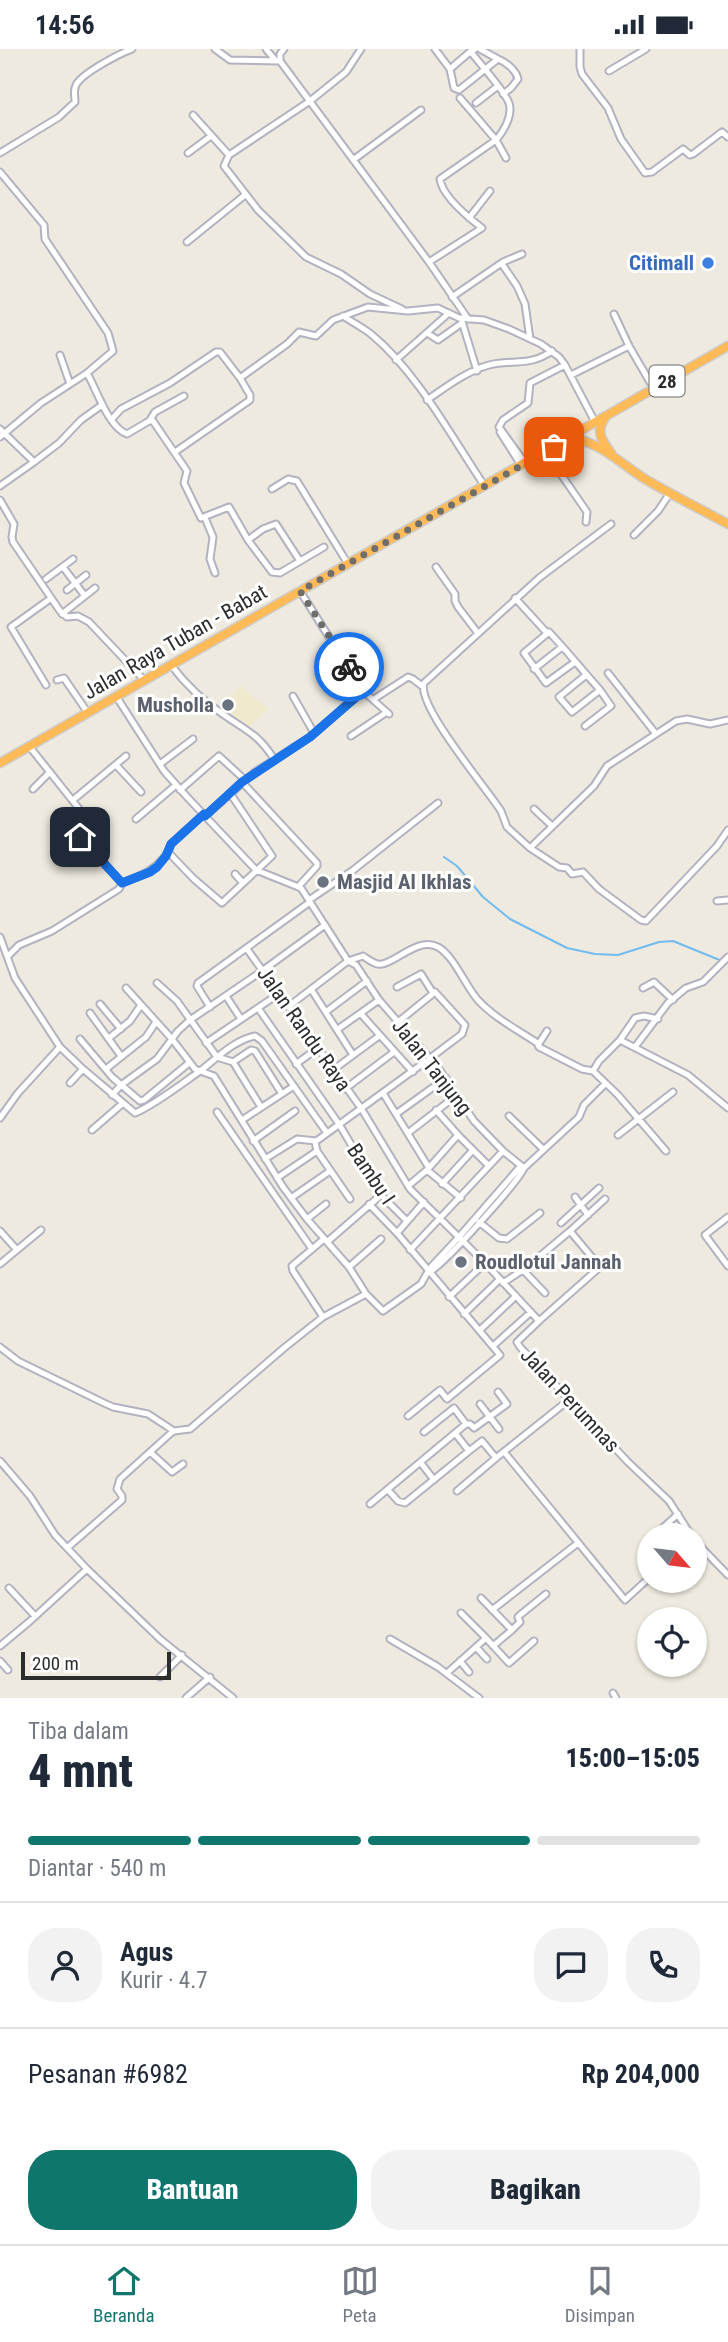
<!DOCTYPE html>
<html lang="id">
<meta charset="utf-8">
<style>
:root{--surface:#fff;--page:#f2f2f3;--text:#1f2937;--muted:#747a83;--line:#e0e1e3;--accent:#0f766e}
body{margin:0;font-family:"Roboto Condensed",sans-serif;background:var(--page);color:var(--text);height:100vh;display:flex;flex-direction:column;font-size:26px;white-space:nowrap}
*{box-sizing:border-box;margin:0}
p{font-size:23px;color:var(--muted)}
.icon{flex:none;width:38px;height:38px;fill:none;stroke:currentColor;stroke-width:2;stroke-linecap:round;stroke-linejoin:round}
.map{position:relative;height:1649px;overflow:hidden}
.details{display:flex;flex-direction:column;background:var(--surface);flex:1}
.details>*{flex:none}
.needle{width:46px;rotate:118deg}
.fabs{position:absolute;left:637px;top:1474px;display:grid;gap:14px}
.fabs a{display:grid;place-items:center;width:70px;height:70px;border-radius:50%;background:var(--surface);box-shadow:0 2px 5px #0004;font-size:35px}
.scale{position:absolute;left:21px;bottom:18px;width:150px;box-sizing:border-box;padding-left:7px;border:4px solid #2c2c2c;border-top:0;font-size:19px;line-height:24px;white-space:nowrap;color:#2c2c2c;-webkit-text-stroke:5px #fff;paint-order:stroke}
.pin{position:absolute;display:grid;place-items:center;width:60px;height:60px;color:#fff;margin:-30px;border-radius:14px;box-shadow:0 4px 10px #0006}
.courier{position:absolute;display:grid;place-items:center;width:70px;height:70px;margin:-35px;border:5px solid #1a73e8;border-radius:50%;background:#fff;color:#222;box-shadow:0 2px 9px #0007}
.overview em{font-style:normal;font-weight:800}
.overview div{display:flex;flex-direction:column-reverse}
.overview{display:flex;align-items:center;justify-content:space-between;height:119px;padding:0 28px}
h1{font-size:46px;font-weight:800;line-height:52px}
.bar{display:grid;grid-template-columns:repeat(4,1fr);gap:10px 7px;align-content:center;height:84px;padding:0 28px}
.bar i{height:9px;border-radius:5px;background:var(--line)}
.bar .current{background:var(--accent)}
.bar p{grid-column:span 4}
.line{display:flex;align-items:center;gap:18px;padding:0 28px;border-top:2px solid var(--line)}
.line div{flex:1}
.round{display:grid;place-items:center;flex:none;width:74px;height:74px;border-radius:28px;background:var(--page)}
.primary-button{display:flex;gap:14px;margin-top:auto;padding:14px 28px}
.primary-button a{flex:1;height:80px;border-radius:28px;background:var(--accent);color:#fff;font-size:28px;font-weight:800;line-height:80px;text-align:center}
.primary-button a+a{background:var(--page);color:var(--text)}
.status{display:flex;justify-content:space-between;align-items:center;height:49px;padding:0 35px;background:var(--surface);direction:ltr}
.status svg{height:19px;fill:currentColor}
.dock{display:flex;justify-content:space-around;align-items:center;height:98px;border-top:2px solid var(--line);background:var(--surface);font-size:19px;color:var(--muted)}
.dock a{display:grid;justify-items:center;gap:4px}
.dock .current{color:var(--accent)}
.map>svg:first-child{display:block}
.education{fill:#efeace}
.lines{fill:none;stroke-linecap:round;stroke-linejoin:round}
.stream{stroke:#71bbf1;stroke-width:2}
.minor-casing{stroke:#b2b2c0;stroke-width:9}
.highway-casing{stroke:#ccc;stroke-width:11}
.minor{stroke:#fff;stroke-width:5}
.highway{stroke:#ffba58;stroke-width:8}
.done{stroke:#706e6b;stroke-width:7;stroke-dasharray:0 12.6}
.route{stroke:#1a73e8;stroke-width:9}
.shop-dot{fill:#3f7fe0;stroke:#fff;stroke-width:2.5}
.worship-dot{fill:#6b7280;stroke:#fff;stroke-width:2.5}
.labels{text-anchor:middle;stroke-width:6;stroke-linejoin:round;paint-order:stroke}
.shield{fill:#fff;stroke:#6b6b6b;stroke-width:2}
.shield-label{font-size:19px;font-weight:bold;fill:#2c2c2c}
.shop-label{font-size:21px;font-weight:bold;fill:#366cbe;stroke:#fff;text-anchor:end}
.street-label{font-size:21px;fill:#2c2c2c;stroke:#fff}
.worship-label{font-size:21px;font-weight:bold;fill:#5b616d;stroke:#fff;text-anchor:start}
</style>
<div class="status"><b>14:56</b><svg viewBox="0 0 49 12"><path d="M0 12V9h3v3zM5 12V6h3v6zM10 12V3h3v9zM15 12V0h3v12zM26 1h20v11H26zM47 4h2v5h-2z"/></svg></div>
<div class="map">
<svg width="728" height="1649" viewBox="0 0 728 1649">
<rect width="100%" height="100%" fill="#eeeadf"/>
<!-- education -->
<path class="education" d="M 241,637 L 268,660 L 248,679 L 219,659 Z"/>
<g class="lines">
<!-- stream -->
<path class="stream" d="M 444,808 L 457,817 L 483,848 L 510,870 L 567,899 L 595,905 L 618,906 L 659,893 L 673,892 L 722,912"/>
<defs>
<path id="minor" d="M 215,0 L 230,11 L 280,12
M 266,0 L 276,12
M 284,0 L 280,5 L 280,12 L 429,213 L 468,270
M 361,0 L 346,23 L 310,52 L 229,106 L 224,117 L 258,161 L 306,208 L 341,225 L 370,245 L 402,260
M 435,0 L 450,20 L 454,39 L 459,41 L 498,10 C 506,13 516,21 518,30 L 511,39 L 503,45
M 480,0 L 498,10
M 580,0 L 580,18 L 582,25 L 608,59 L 621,90 L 645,124 L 652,123 L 683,100 L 690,106 L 693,105 L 722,83 L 728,88
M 450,20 L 471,2
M 609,22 L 646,0
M 460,49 L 496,91 L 506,109
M 476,54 L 498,37
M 193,66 L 229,106
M 0,104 L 59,68 L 75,53 C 75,47 73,42 76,36 C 82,24 119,5 132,0
M 188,104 L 211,87
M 353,111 L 421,61
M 0,123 L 44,176 L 45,190 L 108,284 L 113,302 L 87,324
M 469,169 L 490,142
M 187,193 L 245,146
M 429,213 L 482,179 C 469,169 442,147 440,130 L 496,91 C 504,82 513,66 509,54 C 505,42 480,15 471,3 L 475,0
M 502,215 L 517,237 L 525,255 L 530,290
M 452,248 L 503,213 L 522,205
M 614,265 L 629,297 L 654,340
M 343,267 C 352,273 362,278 371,285 C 417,323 451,387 484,436
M 461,269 L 477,322
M 427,284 L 438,291 L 462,274
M 60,306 L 70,335
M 396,311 L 449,264
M 571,326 L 629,297
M 427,351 C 446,338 467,322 489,316 C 513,310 529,318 552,302
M 112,370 L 121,360 L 170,334 L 216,303 L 220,303 L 240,329
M 150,371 L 155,363 L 184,347
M 499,378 L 503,371 L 528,354 L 530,334 L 565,316
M 499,378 L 525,414
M 0,380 L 34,413 L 59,394 L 81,371 L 102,356
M 500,383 L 521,416
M 0,388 L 41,354 L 87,324 C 97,341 108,378 127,385 L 149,372 L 153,372 L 187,422 L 184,434 L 201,469 L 229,458 L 248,491 L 272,523 L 280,524 L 324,498
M 545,402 L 587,463 L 586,473
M 175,403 L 250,351 L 250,346 L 240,329 L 287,295 L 299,283 L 316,287 L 333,271 L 368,258 L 408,262 L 438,259 L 459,269 L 484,271 L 509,280 L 541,295 L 559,308 L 565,316 L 595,373
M 0,437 L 34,413
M 272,440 L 288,430 L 297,432 L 348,515
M 0,451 L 14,475 L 12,488 L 13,493 L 60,562 L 67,568 L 78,567 L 89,573 L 144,631
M 205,469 L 213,488 L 210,510 L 215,524
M 611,475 L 539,529 L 424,634 C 416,656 487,740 501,762 L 507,778 L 530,799 L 594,737 L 607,717 L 676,672 L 687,670 L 710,675 L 728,671
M 634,486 L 658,462 L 670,444
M 248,491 L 263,480 L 276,475 L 300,512
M 63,518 L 85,547
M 436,518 L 455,545 L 455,552 L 458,558 L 477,583
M 46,530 L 73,510
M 67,541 L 86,526
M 300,542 L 363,642 L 389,665
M 515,549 L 547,584
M 62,565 L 95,539
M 575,613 L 546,634 L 524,604 L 549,583 C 567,602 583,622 600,641
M 171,616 C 186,636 203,652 224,666 C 247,682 258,685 274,710
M 534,620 L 562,598
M 608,624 L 656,685
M 57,631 L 64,629 L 88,664
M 46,636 L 11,578 L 50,550
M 116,647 L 164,722 L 188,749 L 256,821 L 301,839 L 348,912 L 356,916 L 379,951 L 439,1020 L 474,1072 L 503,1102 L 524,1119
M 293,647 L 314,684
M 374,650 L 408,628 L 413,630 L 422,637
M 585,677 L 611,657 L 600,641 L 572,663 L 559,648 L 586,626
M 351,687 L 387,663
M 160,715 L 193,690
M 116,716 L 141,743
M 242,733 L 317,814 L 317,817 L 298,838
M 33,740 L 50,723
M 180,741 L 219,707 L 245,731
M 73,751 L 126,707
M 534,760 L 552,777
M 204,765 L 171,795 L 168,803 L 194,830 L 222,854 L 272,807 L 230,744
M 205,767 L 255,723 L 310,688 L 363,642
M 136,770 L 176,736
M 530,799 L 559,818 L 567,819 L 572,825 L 583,823 L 599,840 L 641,871 L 646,872 L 717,797 L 728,781
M 235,825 L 243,834
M 122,834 C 141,827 156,821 168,803
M 309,851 L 352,822 L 438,754
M 717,852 L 728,851
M 0,888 L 15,929 L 60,998 L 18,1044 L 0,1069
M 247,900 L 361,1059 L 410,1140 L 485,1214 L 539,1272 L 517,1293 L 520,1298 L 628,1413 L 669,1452 L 691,1486
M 8,907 L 19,896 L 52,882 L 119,840 L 122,834 L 80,788 C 76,778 83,770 80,761 L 29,697
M 157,934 L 177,952 L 217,1008 L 233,1013 L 261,1058
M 397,938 L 421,925 L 433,944
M 126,939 L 172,990 L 195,1020 L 214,1027 L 283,1138 L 307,1170 L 349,1218 L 366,1245 L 383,1262 L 421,1235 L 430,1219 L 459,1188 L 519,1119 L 524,1119 L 579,1068 L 584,1056 L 605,1035
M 643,939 L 654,933 L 673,951
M 311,940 L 353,1006
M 226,947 L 241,970
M 100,955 L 121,980
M 289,957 L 348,912 L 363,907 C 368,910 376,917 382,915 C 398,912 418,888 438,898 C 454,907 465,936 477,950 C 494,969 518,981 539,995
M 210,958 L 197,937 L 198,934 L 310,853
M 258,959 L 339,1075 L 381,1146 L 407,1172
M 327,962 L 367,932
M 90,964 L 121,1007
M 361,965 L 413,1023
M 338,980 L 379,951
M 547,982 L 538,996 L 539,998 L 582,1020 L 593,1022
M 109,989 L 130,972 L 141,956
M 80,990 L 112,1028 L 140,1052 L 144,1051 L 189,1014
M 620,991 L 635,969 L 644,967 L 658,970
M 206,994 L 280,944
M 60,998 L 83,1020
M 635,998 L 668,954 L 686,939 L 703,933 L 728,908
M 233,1013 L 251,1001 L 255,1002 L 282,1045
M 296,1015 L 318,999
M 106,1020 L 146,988 L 156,973
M 333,1021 L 379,987
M 70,1034 L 83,1020 L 135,1064 C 153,1057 183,1034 200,1022 C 216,1010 234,991 255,987 L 262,992 L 327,1084
M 345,1040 L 394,1003
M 383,1044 L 429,1119
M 112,1046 L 121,1036 L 157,1010 L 178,982 L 190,971 L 262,922 L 325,876
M 436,1061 L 458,1086 L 489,1117
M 217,1063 L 312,1200
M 396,1065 L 446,1029
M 509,1067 L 543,1100
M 242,1071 L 294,1037
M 92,1081 L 122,1055
M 408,1084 L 457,1046
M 618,1086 L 673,1043
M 253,1092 L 295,1062
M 666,1102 L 618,1046 L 593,1022 L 599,1012 L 620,991 L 688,1026 L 728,1059
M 265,1110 L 297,1090 L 316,1092
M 427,1121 L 461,1149
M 277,1129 L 317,1102
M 442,1135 L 473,1101
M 408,1137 L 427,1121 L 458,1086
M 575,1148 L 588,1166
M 291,1149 L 330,1122
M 350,1150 L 317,1102 L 315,1093 L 429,1010 L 462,985 L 465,976 L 435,943 L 398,973
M 369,1155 L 397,1184 L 500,1306 L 447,1350 L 440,1341 L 408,1367
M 728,1168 L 705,1186 L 728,1217
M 307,1170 L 326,1155
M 479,1173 L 499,1189 L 507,1190 L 540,1164
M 561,1174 L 599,1139
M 0,1182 L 17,1201
M 397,1184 L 424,1153
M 327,1193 L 381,1146
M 410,1201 L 503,1102
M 0,1215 L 41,1181
M 349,1218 L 381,1190
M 523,1221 L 545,1244
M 429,1223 C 442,1218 518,1133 524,1119
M 503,1234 L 527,1218 L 570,1182 L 605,1150
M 449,1248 L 485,1214
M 464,1265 L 500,1230
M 323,1268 L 293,1222 L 292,1217 L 324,1190
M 539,1272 L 600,1218 L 570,1182
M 480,1281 L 516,1247
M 493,1297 L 531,1263
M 0,1298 L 18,1312 L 104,1354 L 113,1358 L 148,1365 L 174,1382
M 480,1355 L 499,1380
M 466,1375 L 470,1375 L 474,1379 L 507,1355 L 498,1343
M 455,1384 L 469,1402 L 482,1392 L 496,1409 L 570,1350
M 150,1403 L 172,1423 L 183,1415
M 505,1404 L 625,1551 L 649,1529
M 0,1412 L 30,1447 L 55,1486 L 87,1520 L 160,1590 L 233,1649
M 421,1414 L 434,1431
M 388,1441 L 398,1452 L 405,1454 L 469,1402
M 457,1442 L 496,1409
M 370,1455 L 466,1375 L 454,1359 L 424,1383
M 655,1486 L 678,1465
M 695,1492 L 728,1526
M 67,1499 L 122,1451 L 122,1447 L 117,1440 L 120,1430 L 171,1384 L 174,1382 L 190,1380 L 284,1299 L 323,1268 L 366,1245
M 9,1539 L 35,1567
M 481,1549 L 512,1581 L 493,1597
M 492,1561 L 578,1494
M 512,1581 L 520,1573 L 518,1568 L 520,1566 L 546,1545
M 486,1589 L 509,1614 L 534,1592
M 390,1590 L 438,1618 L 479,1649
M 0,1597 L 29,1573 L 87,1520
M 476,1598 L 487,1610
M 0,1612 L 8,1621
M 460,1612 L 469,1623
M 447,1624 L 486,1589 L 461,1564
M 160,1628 L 182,1606
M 613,1644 L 616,1649
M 186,1649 L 210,1628"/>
<path id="highway" d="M 605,369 C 595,382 602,392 611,404
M 569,389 C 598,391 621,415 645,430 C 672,446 700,460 728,475
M 0,714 L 728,297"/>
</defs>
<!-- minor casing -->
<use href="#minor" class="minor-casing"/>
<!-- highway casing -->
<use href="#highway" class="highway-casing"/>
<!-- minor -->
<use href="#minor" class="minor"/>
<!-- highway -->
<use href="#highway" class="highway"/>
</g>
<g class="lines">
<!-- done -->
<path class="done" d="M 349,618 L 300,542 L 554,398"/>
<!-- route -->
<path class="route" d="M 80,788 L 122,834 L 150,823 L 157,818 L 166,807 L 171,795 L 204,765 L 205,767 L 242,733 L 310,688 L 363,642 L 349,618"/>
</g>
<!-- markers -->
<circle class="shop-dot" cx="708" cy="214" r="7"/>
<g class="worship-dot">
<circle cx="228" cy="656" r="7"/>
<circle cx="323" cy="833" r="7"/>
<circle cx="461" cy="1213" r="7"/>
</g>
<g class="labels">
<!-- shield labels -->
<rect class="shield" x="649.5" y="316.5" width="35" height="31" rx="5"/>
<g class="shield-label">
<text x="667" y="339">28</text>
</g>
<!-- shop labels -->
<g class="shop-label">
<text x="694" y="221">Citimall</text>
</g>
<!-- street labels -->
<g class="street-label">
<text transform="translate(175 593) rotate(-30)" y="7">Jalan Raya Tuban - Babat</text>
<text transform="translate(304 980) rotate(55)" y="7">Jalan Randu Raya</text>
<text transform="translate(432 1018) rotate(52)" y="7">Jalan Tanjung</text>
<text transform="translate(371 1125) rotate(56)" y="7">Bambu I</text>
<text transform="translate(570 1351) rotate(47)" y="7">Jalan Perumnas</text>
</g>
<!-- worship labels -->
<g class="worship-label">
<text x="214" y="663" text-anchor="end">Musholla</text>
<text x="337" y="840">Masjid Al Ikhlas</text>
<text x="475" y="1220">Roudlotul Jannah</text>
</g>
</g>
</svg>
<div class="fabs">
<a><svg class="needle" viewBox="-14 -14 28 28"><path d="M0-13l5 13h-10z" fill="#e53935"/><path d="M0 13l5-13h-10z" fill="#747a83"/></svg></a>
<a><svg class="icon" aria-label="locate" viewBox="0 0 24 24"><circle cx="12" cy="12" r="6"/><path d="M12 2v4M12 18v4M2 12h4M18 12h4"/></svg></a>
</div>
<div class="scale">200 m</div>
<div class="pin" style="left:554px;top:398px;background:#ea580c"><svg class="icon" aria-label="bag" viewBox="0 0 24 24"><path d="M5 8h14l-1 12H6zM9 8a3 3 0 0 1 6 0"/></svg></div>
<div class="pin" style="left:80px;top:788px;background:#1f2937"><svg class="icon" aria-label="home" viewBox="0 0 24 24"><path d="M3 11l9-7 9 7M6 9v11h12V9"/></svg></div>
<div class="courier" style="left:349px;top:618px"><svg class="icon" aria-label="bike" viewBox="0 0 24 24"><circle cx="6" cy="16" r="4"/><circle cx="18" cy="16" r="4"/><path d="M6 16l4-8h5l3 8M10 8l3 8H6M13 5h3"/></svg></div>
</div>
<section class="details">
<div class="overview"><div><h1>4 mnt</h1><p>Tiba dalam</p></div><em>15:00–15:05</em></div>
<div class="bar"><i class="current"></i><i class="current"></i><i class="current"></i><i></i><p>Diantar · 540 m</p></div>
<div class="line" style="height:126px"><a class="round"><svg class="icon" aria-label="person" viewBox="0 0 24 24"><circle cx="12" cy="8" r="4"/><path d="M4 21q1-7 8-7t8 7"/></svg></a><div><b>Agus</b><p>Kurir · 4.7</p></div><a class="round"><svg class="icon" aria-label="chat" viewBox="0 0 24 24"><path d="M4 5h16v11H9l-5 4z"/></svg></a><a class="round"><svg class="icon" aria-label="phone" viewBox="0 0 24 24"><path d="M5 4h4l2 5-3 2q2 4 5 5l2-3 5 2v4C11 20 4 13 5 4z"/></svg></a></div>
<div class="line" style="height:91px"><div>Pesanan #6982</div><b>Rp 204,000</b></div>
<div class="primary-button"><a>Bantuan</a><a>Bagikan</a></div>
</section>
<nav class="dock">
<a class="current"><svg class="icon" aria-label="home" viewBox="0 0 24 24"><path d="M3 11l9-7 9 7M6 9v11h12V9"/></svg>Beranda</a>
<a><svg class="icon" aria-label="map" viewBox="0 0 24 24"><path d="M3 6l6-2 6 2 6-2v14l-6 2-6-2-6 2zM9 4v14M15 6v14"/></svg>Peta</a>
<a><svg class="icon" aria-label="saved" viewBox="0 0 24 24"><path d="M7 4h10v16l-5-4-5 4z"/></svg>Disimpan</a>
</nav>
